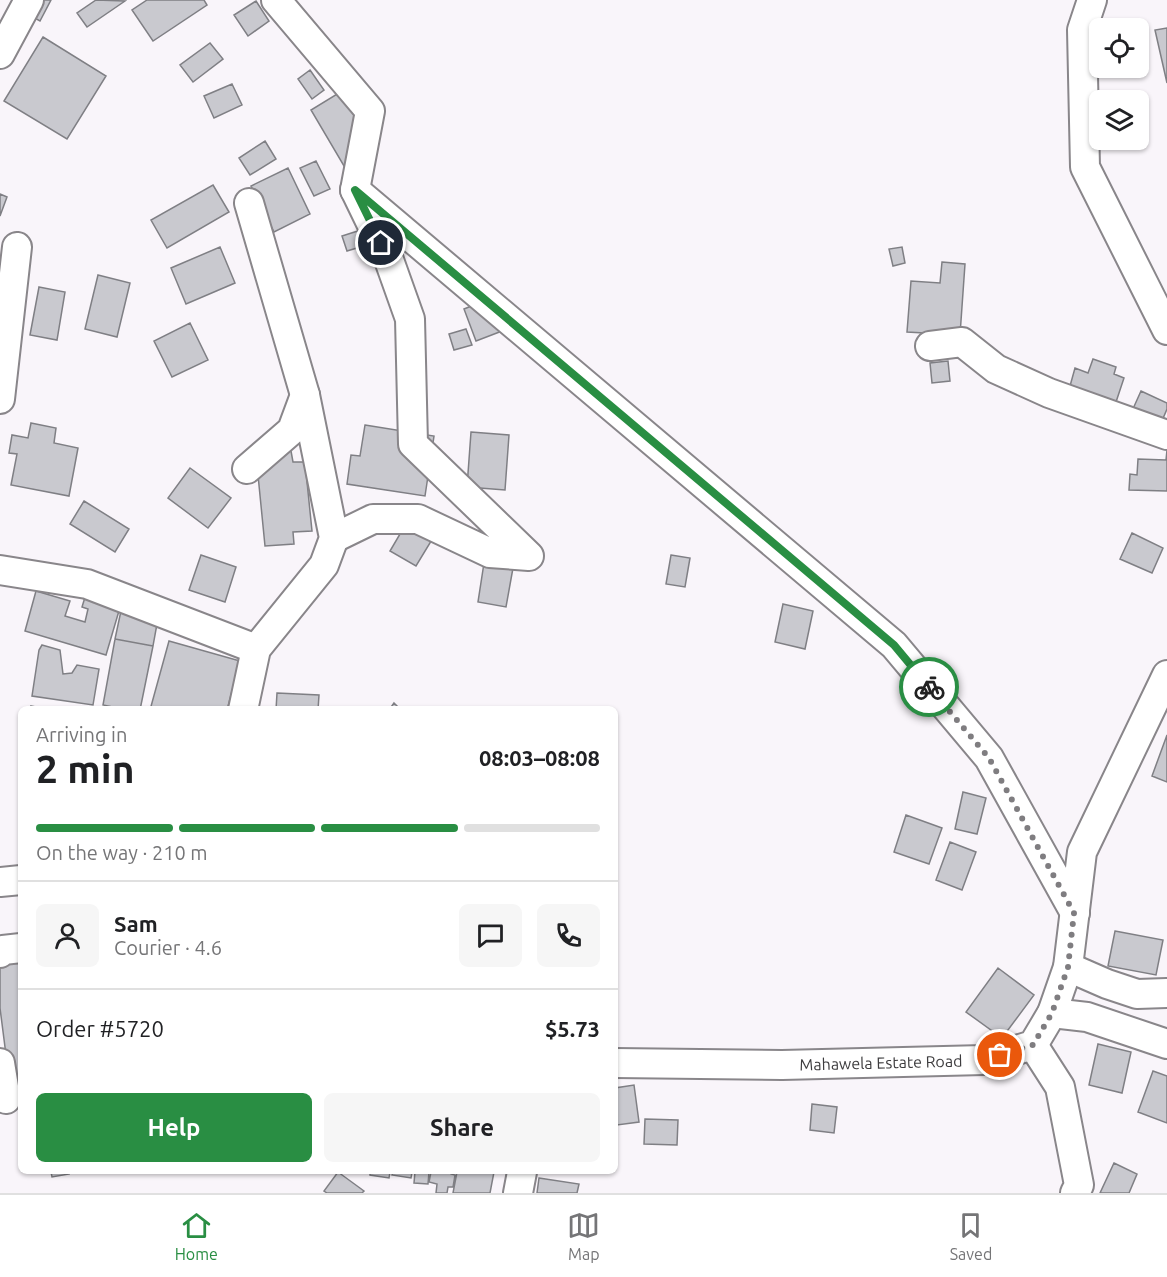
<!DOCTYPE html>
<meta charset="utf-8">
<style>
:root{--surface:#fff;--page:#f6f6f6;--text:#202124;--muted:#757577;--line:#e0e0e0;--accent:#298e43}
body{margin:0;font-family:Ubuntu,sans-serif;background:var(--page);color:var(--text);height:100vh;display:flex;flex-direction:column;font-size:22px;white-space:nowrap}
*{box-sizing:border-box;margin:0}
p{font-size:20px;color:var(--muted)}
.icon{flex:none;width:33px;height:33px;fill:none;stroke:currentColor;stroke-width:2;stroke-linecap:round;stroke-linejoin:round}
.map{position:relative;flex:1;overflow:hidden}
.sheet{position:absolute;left:18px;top:706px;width:600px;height:468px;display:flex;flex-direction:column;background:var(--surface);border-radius:9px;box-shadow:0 2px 4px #0004}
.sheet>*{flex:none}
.buttons{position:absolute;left:1089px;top:18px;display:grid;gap:12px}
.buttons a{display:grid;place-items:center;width:60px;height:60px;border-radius:9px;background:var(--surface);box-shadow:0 2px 4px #0004;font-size:30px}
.pin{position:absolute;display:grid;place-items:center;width:51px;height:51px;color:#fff;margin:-26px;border:3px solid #fff;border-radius:50%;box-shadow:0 2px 6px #0007}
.courier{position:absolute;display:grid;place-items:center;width:60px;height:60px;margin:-30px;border:4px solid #298e43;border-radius:50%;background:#fff;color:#222;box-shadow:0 2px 8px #0007}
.head em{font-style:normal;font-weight:700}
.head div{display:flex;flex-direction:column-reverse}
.head{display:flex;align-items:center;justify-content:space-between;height:102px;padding:0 18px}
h1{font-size:39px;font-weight:700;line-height:45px}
.bar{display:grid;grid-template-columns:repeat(4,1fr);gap:9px 6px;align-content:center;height:72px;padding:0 18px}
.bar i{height:8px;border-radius:4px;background:var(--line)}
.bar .current{background:var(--accent)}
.bar p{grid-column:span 4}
.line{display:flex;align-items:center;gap:15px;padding:0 18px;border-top:2px solid var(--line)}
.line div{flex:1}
.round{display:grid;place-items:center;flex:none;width:63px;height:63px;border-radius:9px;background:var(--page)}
.action{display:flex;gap:12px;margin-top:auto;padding:12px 18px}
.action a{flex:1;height:69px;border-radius:9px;background:var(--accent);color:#fff;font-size:24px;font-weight:700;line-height:69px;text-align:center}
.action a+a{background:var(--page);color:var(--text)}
.dock{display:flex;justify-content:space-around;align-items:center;height:84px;border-top:2px solid var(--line);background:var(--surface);font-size:16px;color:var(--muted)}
.dock a{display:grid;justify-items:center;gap:3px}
.dock .current{color:var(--accent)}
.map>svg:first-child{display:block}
.building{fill:#c9c9cf;stroke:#7f7f84;stroke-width:1.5}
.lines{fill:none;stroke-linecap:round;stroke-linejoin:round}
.minor-casing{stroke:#89868a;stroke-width:32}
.minor{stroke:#fff;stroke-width:28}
.done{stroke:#7f7d80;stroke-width:6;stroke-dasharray:0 10.8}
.route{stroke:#298e43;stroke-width:8}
.labels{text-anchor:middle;stroke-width:4.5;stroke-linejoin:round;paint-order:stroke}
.street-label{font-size:16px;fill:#3d3c3e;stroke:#f9f5fa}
</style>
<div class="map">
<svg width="1167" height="1193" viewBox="0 0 1167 1193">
<rect width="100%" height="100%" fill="#f9f5fa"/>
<!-- building -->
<path class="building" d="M 36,0 L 51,0 L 40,21 L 29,15 Z
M 96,0 L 125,1 L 87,27 L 77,13 Z
M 147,0 L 204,0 L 207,5 L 153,41 L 132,10 Z
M 256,1 L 269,21 L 248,36 L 234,15 Z
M 1167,28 L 1167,83 L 1155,30 Z
M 43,37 L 106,76 L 67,139 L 4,101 Z
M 210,43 L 223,59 L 193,82 L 180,65 Z
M 310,70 L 324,90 L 312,99 L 298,79 Z
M 232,84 L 242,105 L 214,118 L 204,96 Z
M 342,91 L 375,148 L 344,166 L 311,110 Z
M 265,141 L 276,159 L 250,175 L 239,158 Z
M 316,161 L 330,189 L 314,196 L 300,168 Z
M 288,168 L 310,214 L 274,232 L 251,186 Z
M 213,185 L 229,212 L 167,248 L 151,220 Z
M 0,194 L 7,197 L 0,216 Z
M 364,229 L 370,244 L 347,251 L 342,236 Z
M 220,247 L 235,283 L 186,304 L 171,268 Z
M 902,247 L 905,263 L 893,266 L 889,249 Z
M 942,262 L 965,264 L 960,335 L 907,332 L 911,281 L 940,283 Z
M 98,275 L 130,283 L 117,337 L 85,329 Z
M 39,287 L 65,292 L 57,340 L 30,335 Z
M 489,299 L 502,331 L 476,341 L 464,309 Z
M 190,323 L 208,360 L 172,377 L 154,341 Z
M 466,329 L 472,345 L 454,350 L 449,334 Z
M 1093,359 L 1116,367 L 1114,374 L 1124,378 L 1116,402 L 1070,386 L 1075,368 L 1088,373 Z
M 948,361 L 950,381 L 932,383 L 930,363 Z
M 1141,391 L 1167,403 L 1167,409 L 1161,423 L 1132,411 Z
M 31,423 L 56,428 L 54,443 L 78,448 L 69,496 L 11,485 L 17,454 L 9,453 L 12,435 L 28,438 Z
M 365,425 L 434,436 L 425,496 L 347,484 L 351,455 L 360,456 Z
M 471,432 L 509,435 L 505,490 L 467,487 Z
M 1167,450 L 1167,491 L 1129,490 L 1130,474 L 1137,475 L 1138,459 L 1166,460 Z
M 291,451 L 293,462 L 305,462 L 312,531 L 293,532 L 294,544 L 265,546 L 257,465 L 269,453 Z
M 190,468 L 231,498 L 208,528 L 168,498 Z
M 84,501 L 129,529 L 115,552 L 70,524 Z
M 407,522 L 433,538 L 416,566 L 390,551 Z
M 1132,533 L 1163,548 L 1152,573 L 1120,559 Z
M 201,555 L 236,567 L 225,602 L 189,590 Z
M 671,555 L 690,558 L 685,587 L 666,584 Z
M 484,563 L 513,568 L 506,607 L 478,602 Z
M 36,591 L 70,601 L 65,616 L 85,622 L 88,609 L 82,607 L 86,594 L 121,604 L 106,655 L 25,631 Z
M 783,604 L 813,611 L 805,649 L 775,642 Z
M 122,606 L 159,613 L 153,646 L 115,639 Z
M 115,639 L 153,646 L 140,710 L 127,710 L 103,705 Z
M 169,641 L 240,661 L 227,710 L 150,710 Z
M 42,645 L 60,650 L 63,674 L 72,673 L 77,665 L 99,669 L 93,705 L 32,696 L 39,650 Z
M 277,693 L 319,695 L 318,710 L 276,710 Z
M 394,703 L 401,710 L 389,710 Z
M 31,706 L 51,710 L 31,710 Z
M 1167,735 L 1167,782 L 1152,776 Z
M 963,792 L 986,798 L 977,834 L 955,829 Z
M 906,815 L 942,828 L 929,864 L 894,852 Z
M 950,842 L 976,852 L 962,890 L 936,880 Z
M 1115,931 L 1163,940 L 1156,975 L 1108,966 Z
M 21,949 L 21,1095 L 21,1093 L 11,1094 L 0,1008 L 0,964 Z
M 998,968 L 1034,995 L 1002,1038 L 966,1012 Z
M 1098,1044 L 1131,1052 L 1122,1093 L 1089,1085 Z
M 1153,1071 L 1167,1076 L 1167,1123 L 1138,1112 Z
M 634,1085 L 639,1122 L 617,1125 L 615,1088 Z
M 812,1104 L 837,1107 L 834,1133 L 810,1130 Z
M 645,1119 L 678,1120 L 677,1145 L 644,1144 Z
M 1114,1163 L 1137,1174 L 1129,1193 L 1100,1193 Z
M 51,1172 L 68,1172 L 69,1174 L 52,1177 Z
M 338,1172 L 364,1191 L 362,1193 L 327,1193 L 324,1191 Z
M 370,1172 L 390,1172 L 389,1178 L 370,1175 Z
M 393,1172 L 412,1172 L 411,1178 L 392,1175 Z
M 415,1172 L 429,1172 L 428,1184 L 414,1183 Z
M 431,1172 L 451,1172 L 451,1174 L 455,1175 L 453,1187 L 448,1187 L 447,1193 L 436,1193 L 437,1184 L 429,1182 Z
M 457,1172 L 494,1172 L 490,1193 L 453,1193 Z
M 539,1178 L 579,1184 L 577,1193 L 537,1193 Z"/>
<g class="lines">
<defs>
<g id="minor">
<path d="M 276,0 L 370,111 L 355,190 L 389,260 L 410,319 L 413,444 L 529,556 L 490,553 L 418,519 L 373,519 L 334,538"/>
<path d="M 1092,0 L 1082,30 L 1085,167 L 1167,330"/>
<path d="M 0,54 L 29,0"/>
<path d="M 355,190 L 894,645 L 989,758 L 1075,913"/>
<path d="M 930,346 L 962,342 L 996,369 L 1049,393 L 1167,435"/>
<path d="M 0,399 L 17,247"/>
<path d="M 247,469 L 292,430 L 305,395"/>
<path d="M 0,570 L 87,584 L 256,649"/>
<path d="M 243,710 L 256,649 L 324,565 L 334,538 L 305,395 L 249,203"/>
<path d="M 0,882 L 21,880"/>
<path d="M 0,953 L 3,950 L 21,948"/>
<path d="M 1068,967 L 1107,984 L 1137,994 L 1167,993"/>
<path d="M 1052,1013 L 1087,1017 L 1167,1044"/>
<path d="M 1033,1045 L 1060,1087 L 1079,1185 L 1075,1193"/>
<path d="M 0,1063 L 6,1099"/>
<path id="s1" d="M 615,1063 L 782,1065 L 984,1060 L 1033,1045 L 1052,1013 L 1068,967 L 1082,852 L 1167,675"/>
<path d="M 518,1193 L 522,1172"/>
</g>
</defs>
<!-- minor casing -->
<use href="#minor" class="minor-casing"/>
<!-- minor -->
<use href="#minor" class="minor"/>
</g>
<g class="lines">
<!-- done -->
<path class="done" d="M 929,687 L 989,758 L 1074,913 L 1068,967 L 1052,1013 L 1033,1045 L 1000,1055"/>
<!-- route -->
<path class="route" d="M 381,243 L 355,190 L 894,645 L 929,687"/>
</g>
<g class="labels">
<!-- street labels -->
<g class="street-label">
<text dy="6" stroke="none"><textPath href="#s1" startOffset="266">Mahawela Estate Road</textPath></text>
</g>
</g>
</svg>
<div class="buttons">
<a><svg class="icon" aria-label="locate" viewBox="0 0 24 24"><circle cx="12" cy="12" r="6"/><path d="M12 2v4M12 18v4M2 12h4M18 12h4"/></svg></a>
<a><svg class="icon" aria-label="layers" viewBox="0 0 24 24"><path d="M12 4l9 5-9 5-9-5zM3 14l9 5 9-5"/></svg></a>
</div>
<div class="pin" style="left:1000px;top:1055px;background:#ea580c"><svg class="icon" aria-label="bag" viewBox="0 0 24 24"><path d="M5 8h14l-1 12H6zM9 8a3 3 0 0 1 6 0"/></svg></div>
<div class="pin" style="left:381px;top:243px;background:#1f2937"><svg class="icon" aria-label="home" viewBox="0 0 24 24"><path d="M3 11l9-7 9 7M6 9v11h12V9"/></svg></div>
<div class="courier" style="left:929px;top:687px"><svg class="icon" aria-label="bike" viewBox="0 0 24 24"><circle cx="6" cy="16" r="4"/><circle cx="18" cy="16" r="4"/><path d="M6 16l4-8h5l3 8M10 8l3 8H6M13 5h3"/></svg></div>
<section class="sheet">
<div class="head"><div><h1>2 min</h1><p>Arriving in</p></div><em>08:03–08:08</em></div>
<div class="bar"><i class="current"></i><i class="current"></i><i class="current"></i><i></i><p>On the way · 210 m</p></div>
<div class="line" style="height:108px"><a class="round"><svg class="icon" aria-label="person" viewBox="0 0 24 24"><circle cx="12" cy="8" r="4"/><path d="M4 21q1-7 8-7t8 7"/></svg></a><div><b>Sam</b><p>Courier · 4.6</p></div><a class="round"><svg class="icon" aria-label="chat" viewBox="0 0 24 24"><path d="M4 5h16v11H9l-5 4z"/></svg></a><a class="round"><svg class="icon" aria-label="phone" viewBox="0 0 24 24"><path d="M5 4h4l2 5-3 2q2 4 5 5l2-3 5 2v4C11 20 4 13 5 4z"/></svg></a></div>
<div class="line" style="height:78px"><div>Order #5720</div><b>$5.73</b></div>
<div class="action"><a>Help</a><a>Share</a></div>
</section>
</div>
<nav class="dock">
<a class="current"><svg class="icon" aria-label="home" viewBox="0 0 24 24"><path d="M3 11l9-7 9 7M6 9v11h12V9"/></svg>Home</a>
<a><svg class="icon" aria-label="map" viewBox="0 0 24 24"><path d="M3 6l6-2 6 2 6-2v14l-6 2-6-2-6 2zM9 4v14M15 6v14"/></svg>Map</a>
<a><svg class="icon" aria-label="saved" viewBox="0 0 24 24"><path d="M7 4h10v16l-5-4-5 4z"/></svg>Saved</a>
</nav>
